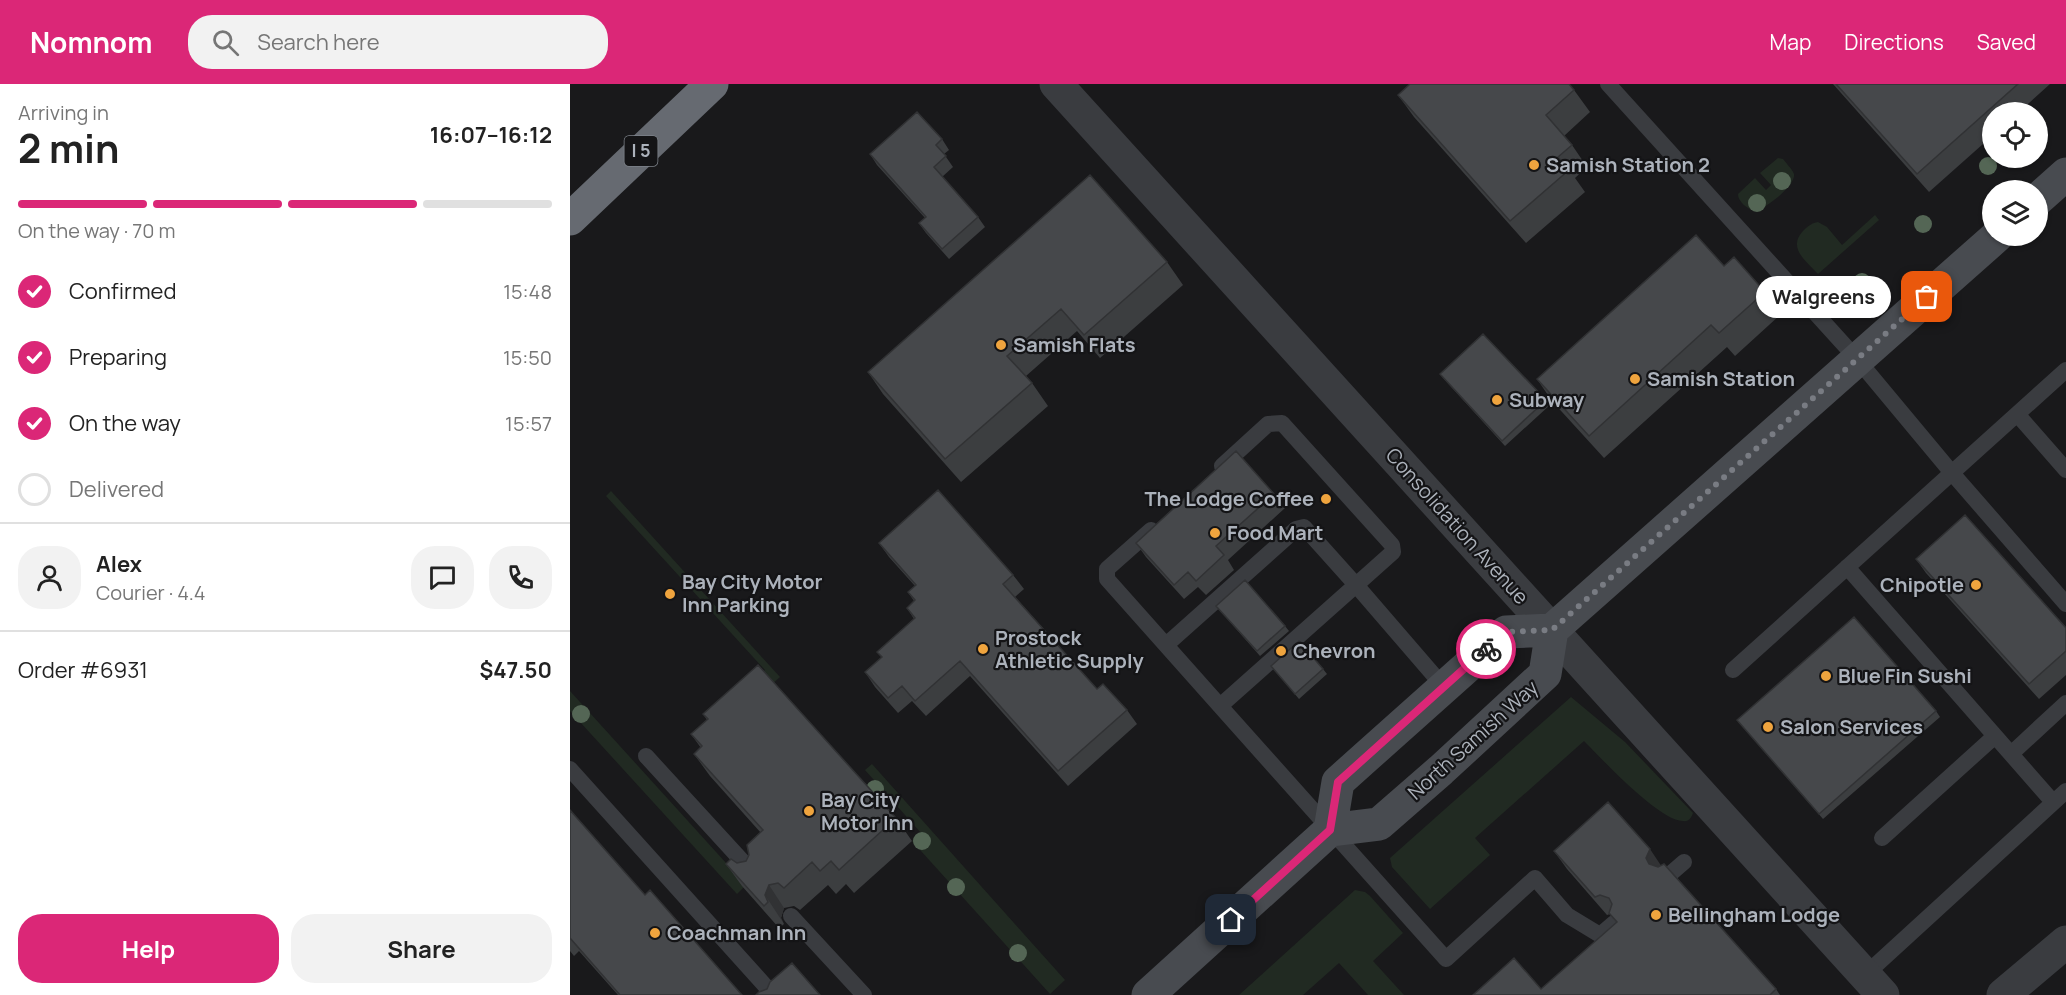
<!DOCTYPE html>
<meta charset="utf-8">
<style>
:root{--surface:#fff;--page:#f2f2f2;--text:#222;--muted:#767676;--line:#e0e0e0;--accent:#db2777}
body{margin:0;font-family:Manrope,sans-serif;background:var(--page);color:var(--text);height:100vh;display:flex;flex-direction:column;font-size:22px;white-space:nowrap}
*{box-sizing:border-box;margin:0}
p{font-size:20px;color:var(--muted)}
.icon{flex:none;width:33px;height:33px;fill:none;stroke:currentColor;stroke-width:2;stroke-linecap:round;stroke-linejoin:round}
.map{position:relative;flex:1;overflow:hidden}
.drawer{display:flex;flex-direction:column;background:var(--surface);width:570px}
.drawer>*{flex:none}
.fabs{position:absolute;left:1412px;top:18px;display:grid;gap:12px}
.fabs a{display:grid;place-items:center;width:66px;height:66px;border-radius:50%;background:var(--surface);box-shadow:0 2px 4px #0004;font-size:30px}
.pin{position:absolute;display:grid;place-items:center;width:51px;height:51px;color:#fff;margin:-26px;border-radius:12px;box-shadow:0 3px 9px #0006}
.courier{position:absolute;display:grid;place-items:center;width:60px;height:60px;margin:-30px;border:4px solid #db2777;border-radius:50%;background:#fff;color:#222;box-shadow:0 2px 8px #0007}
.bubble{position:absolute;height:42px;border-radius:21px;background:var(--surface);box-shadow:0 2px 4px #0004;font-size:20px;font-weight:700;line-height:42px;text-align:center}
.summary em{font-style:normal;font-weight:700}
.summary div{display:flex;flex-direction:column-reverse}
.summary{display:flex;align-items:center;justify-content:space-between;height:102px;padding:0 18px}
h1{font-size:39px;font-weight:700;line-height:45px}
.bar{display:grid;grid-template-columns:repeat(4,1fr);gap:9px 6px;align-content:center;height:72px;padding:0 18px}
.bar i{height:8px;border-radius:4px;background:var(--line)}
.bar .current{background:var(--accent)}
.bar p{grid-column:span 4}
.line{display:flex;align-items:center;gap:15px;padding:0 18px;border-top:2px solid var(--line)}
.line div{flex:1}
.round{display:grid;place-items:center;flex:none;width:63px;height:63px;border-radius:24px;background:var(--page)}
ol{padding:0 18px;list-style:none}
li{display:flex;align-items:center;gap:18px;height:66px}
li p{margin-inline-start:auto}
li .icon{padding:6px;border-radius:50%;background:var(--accent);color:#fff;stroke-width:4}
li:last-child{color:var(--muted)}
li i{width:33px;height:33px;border:3px solid var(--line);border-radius:50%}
.cta{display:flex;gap:12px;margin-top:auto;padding:12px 18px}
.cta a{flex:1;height:69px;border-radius:24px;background:var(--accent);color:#fff;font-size:24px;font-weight:700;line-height:69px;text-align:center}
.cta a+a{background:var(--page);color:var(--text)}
header{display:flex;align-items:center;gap:36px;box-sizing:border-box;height:84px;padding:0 30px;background:var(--accent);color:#fff}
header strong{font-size:28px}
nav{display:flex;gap:33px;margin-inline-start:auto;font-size:21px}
.search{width:420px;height:54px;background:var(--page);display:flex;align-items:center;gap:15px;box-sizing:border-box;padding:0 21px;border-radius:24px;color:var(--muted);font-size:22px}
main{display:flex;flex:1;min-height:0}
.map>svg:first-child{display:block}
.green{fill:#212a22}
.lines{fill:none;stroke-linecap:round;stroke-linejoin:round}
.lane{stroke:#3a3c40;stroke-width:16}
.street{stroke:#3a3c40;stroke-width:33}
.secondary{stroke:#484b50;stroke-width:33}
.highway{stroke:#666a71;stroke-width:33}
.tree{fill:#546655}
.wall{fill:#3c3e40}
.shaded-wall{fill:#313234}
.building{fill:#46484b;stroke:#313234;stroke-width:1.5}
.done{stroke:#797c83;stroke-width:6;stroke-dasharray:0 10.8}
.route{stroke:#db2777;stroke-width:8}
.poi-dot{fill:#efa43e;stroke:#141416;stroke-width:2}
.labels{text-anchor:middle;stroke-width:4.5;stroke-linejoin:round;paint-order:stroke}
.shield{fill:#141416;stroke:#7e838a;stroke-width:1.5}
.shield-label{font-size:18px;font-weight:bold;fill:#acb2bb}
.poi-label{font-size:20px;font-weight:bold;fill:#acb2bb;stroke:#141416;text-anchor:start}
.street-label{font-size:20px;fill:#acb2bb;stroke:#141416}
</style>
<header>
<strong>Nomnom</strong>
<div class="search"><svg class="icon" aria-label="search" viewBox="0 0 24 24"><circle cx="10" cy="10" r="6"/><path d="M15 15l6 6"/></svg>Search here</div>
<nav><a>Map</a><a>Directions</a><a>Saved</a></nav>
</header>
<main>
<section class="drawer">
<div class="summary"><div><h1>2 min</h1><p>Arriving in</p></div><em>16:07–16:12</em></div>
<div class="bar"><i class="current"></i><i class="current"></i><i class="current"></i><i></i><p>On the way · 70 m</p></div>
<ol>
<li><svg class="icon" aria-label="check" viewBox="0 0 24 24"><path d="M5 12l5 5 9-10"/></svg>Confirmed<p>15:48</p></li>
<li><svg class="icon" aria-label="check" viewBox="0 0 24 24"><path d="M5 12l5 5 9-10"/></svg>Preparing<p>15:50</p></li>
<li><svg class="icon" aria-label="check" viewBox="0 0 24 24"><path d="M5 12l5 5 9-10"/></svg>On the way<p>15:57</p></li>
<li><i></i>Delivered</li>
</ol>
<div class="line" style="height:108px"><a class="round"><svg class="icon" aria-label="person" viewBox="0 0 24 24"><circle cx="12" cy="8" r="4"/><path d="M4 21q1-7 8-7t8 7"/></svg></a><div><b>Alex</b><p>Courier · 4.4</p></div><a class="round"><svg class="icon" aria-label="chat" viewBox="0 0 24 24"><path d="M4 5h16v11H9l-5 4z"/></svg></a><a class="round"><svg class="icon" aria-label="phone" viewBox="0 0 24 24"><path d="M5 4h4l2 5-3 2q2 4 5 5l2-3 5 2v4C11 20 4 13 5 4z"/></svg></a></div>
<div class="line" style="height:78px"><div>Order #6931</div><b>$47.50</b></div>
<div class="cta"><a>Help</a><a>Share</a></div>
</section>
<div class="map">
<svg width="1496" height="911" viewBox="0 0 1496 911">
<rect width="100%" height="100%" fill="#19191b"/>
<!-- green -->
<path class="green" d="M 1208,74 L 1213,75 C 1216,79 1222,85 1224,90 C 1226,102 1194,126 1184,127 C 1177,124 1168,118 1168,110 L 1185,94 L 1196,106 L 1201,101 L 1190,89 Z
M 1305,131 L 1309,136 L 1248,190 C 1235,176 1216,163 1235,145 C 1240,141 1242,139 1248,138 L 1257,143 L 1272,161 Z
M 41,407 L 210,593 L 199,603 L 189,592 L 195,586 L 36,412 Z
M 0,607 L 176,801 L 167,810 L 0,627 Z
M 1001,613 L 1055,658 L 1123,729 C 1121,734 1119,738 1113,737 C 1089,737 1031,674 1014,657 L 905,754 L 920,771 L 860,825 L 822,783 L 820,774 Z
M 302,680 L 495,896 L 480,910 L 342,757 L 351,749 L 295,686 Z
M 785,806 L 795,808 L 800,812 L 833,849 L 803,877 L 834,911 L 798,911 L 769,879 L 733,911 L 669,911 Z"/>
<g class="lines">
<!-- lane -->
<path class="lane" d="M 1038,0 L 1287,275 L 1382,389 L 1496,520
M 1447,330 L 1496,386
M 581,446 L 537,485 L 537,495 L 650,622
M 1277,483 L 1483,718
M 596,561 L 726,445 L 734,443 L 786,501 L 823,468 L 822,461 L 712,339 L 698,340 L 652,382
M 1163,586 L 1496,286
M 874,603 L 786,501 L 650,622 L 876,875 L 965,794 L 997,831 L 1030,851 L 1044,839
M 1441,670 L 1496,619
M 76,672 L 185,791
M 0,685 L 198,905 L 199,911
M 1312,754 L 1425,652
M 1099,791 L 1114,778
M 221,832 L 294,911
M 1295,891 L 1496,707"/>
<!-- street -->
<path class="street" d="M 486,0 L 1313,911
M 1433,911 L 1496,858"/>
<!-- secondary -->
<path class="secondary" d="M 1467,116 L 1496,90
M 982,546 L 1427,152
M 760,746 L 768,698 L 797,672 L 936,548 L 982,546
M 578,911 L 760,746 L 809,740 L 871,686 L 975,590 L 982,546"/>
<!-- highway -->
<path class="highway" d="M 0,135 L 142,0"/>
</g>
<!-- trees -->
<g class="tree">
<circle cx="1418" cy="82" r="9"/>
<circle cx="1212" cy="97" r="9"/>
<circle cx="1187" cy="119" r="9"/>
<circle cx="1353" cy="140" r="9"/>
<circle cx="1292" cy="198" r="9"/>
<circle cx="11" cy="630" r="9"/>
<circle cx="305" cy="705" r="9"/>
<circle cx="352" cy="757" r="9"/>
<circle cx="386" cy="803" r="9"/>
<circle cx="448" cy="869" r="9"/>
</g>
<!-- wall -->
<path class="wall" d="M 1263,0 L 1480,0 L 1449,28 L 1422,28 L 1422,52 L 1359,108 Z
M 1004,6 L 1020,28 L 994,52 L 1002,61 L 1017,83 L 1005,94 L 1015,108 L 956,159 L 844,33 L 828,11 Z
M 372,55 L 379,66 L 374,70 L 383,83 L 372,93 L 408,133 L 415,143 L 379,175 L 356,149 L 349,139 L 355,134 L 307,81 L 300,70 Z
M 597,178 L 613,201 L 530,274 L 507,247 L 456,292 L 462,299 L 478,322 L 391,398 L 313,310 L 298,288 Z
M 1154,182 L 1195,208 L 1211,230 L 1165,272 L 1157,263 L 1034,374 L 982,317 L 967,295 Z
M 870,290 L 976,316 L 980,321 L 935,362 L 874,295 Z
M 704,410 L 715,424 L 658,476 L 664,486 L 636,511 L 628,503 L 614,515 L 576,473 L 566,459 Z
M 309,459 L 443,491 L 454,505 L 445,513 L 527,605 L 557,626 L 567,640 L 498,702 L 400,592 L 356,632 L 342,617 L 328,629 L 305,603 L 295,588 L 312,574 L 307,568 L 344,535 L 337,524 L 344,517 L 338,508 L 345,502 L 319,473 Z
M 1346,475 L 1496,544 L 1496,591 L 1469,615 L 1356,489 Z
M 646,522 L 715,542 L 719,547 L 690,572 Z
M 701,582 L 753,585 L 757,590 L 729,615 Z
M 1366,627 L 1370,633 L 1253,735 L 1167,636 Z
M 133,630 L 326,734 L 342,757 L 284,809 L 276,800 L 266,810 L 258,801 L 230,826 L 224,822 L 214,824 L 211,834 L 214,840 L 209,844 L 172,802 L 156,780 L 176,777 L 191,749 L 140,692 L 124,670 L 131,664 L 121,650 L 137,636 Z
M 0,726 L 75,811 L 172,911 L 48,911 L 9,867 L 4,872 L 0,867 Z
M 984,767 L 1092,782 L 1206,905 L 1210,911 L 903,911 L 971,905 L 1046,839 L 1040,830 L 1037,831 L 997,785 Z"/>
<!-- shaded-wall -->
<path class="shaded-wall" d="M 1080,765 L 1092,783 L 1089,792 L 1079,780 L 1076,774 Z
M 199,801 L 214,824 L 211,834 L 214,840 L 195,811 Z"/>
<!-- building -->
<path class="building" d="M 840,0 L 999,0 L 1004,6 L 976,31 L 1002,61 L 988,73 L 999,86 L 940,137 L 828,11 Z
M 1266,0 L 1448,0 L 1347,90 Z
M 347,28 L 372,55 L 366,61 L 376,72 L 364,83 L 408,133 L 372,165 L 349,139 L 356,133 L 300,70 Z
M 520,91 L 597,178 L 514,251 L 491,225 L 437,272 L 462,299 L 375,375 L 298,288 Z
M 1126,151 L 1154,182 L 1164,173 L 1195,208 L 1149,249 L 1141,241 L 1019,352 L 967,295 Z
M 913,250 L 976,316 L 932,357 L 870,290 Z
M 666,367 L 704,410 L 646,462 L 654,471 L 626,497 L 618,488 L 604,501 L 566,459 Z
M 368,406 L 443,491 L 433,500 L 527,605 L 533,600 L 557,626 L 488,687 L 390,577 L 345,617 L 332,602 L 318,614 L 295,588 L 312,573 L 307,568 L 345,534 L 337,524 L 345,516 L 338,508 L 346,501 L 309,459 Z
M 1395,431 L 1496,544 L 1496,567 L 1459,600 L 1346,475 Z
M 675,496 L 715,542 L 687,567 L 646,522 Z
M 1284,533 L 1366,627 L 1249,730 L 1167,636 Z
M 729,557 L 753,585 L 725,610 L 701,582 Z
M 188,581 L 326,734 L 269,786 L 261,777 L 250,787 L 242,778 L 214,804 L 208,799 L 199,801 L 195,811 L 198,818 L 194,822 L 156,780 L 161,775 L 167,779 L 176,777 L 179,771 L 177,761 L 193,746 L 124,670 L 132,662 L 121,650 L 138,635 L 133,630 Z
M 1038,718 L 1080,765 L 1076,774 L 1079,780 L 1088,783 L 1094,780 L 1206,905 L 1200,911 L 903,911 L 944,874 L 971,905 L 1047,838 L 1039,829 L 1042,820 L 1039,814 L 1030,811 L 1025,813 L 984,767 Z
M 0,726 L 75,811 L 80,806 L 172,911 L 50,911 L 0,854 Z
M 222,879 L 250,911 L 186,911 L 189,908 L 197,905 L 200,898 Z"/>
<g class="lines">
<!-- done -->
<path class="done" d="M 916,565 L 936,548 L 982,546 L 1357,213"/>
<!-- route -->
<path class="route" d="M 661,836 L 760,746 L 768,698 L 916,565"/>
</g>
<!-- markers -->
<g class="poi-dot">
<circle cx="964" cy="81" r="6"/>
<circle cx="431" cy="261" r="6"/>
<circle cx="1065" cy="295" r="6"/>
<circle cx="927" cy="316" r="6"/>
<circle cx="756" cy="415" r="6"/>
<circle cx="645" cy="449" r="6"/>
<circle cx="1406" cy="501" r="6"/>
<circle cx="100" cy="510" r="6"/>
<circle cx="413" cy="565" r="6"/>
<circle cx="711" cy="567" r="6"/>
<circle cx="1256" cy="592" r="6"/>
<circle cx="1198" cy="643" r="6"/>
<circle cx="239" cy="727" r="6"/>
<circle cx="1086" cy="831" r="6"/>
<circle cx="85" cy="849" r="6"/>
</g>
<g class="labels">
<!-- shield labels -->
<rect class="shield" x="54.5" y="52" width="33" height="30" rx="4.5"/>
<g class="shield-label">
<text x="71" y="73">I 5</text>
</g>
<!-- poi labels -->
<g class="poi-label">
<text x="976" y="88">Samish Station 2</text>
<text x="443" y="268">Samish Flats</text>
<text x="1077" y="302">Samish Station</text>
<text x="939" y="323">Subway</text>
<text x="744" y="422" text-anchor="end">The Lodge Coffee</text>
<text x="657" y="456">Food Mart</text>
<text x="112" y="505">Bay City Motor<tspan x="112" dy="23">Inn Parking</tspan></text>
<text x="1394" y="508" text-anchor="end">Chipotle</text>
<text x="425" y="561">Prostock<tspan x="425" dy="23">Athletic Supply</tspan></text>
<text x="723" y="574">Chevron</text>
<text x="1268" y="599">Blue Fin Sushi</text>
<text x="1210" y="650">Salon Services</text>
<text x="251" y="723">Bay City<tspan x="251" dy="23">Motor Inn</tspan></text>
<text x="1098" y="838">Bellingham Lodge</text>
<text x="97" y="856">Coachman Inn</text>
</g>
<!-- street labels -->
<g class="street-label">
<text transform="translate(887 442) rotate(48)" y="7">Consolidation Avenue</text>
<text transform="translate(903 656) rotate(-42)" y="7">North Samish Way</text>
</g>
</g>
</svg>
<div class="fabs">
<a><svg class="icon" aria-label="locate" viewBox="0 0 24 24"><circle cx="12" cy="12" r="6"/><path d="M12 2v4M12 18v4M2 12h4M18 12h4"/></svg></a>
<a><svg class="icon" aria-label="layers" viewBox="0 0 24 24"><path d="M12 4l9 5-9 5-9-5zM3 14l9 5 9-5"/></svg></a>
</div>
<div class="pin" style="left:1357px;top:213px;background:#ea580c"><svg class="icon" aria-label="bag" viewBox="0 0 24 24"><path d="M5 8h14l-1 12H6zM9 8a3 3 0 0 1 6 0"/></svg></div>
<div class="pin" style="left:661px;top:836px;background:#1f2937"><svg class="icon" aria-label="home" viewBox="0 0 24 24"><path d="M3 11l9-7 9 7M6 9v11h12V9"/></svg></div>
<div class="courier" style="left:916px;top:565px"><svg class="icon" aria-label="bike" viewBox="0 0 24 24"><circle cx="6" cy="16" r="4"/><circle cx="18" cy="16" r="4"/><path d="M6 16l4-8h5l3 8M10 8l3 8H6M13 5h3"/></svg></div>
<div class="bubble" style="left:1186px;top:192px;width:135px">Walgreens</div>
</div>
</main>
